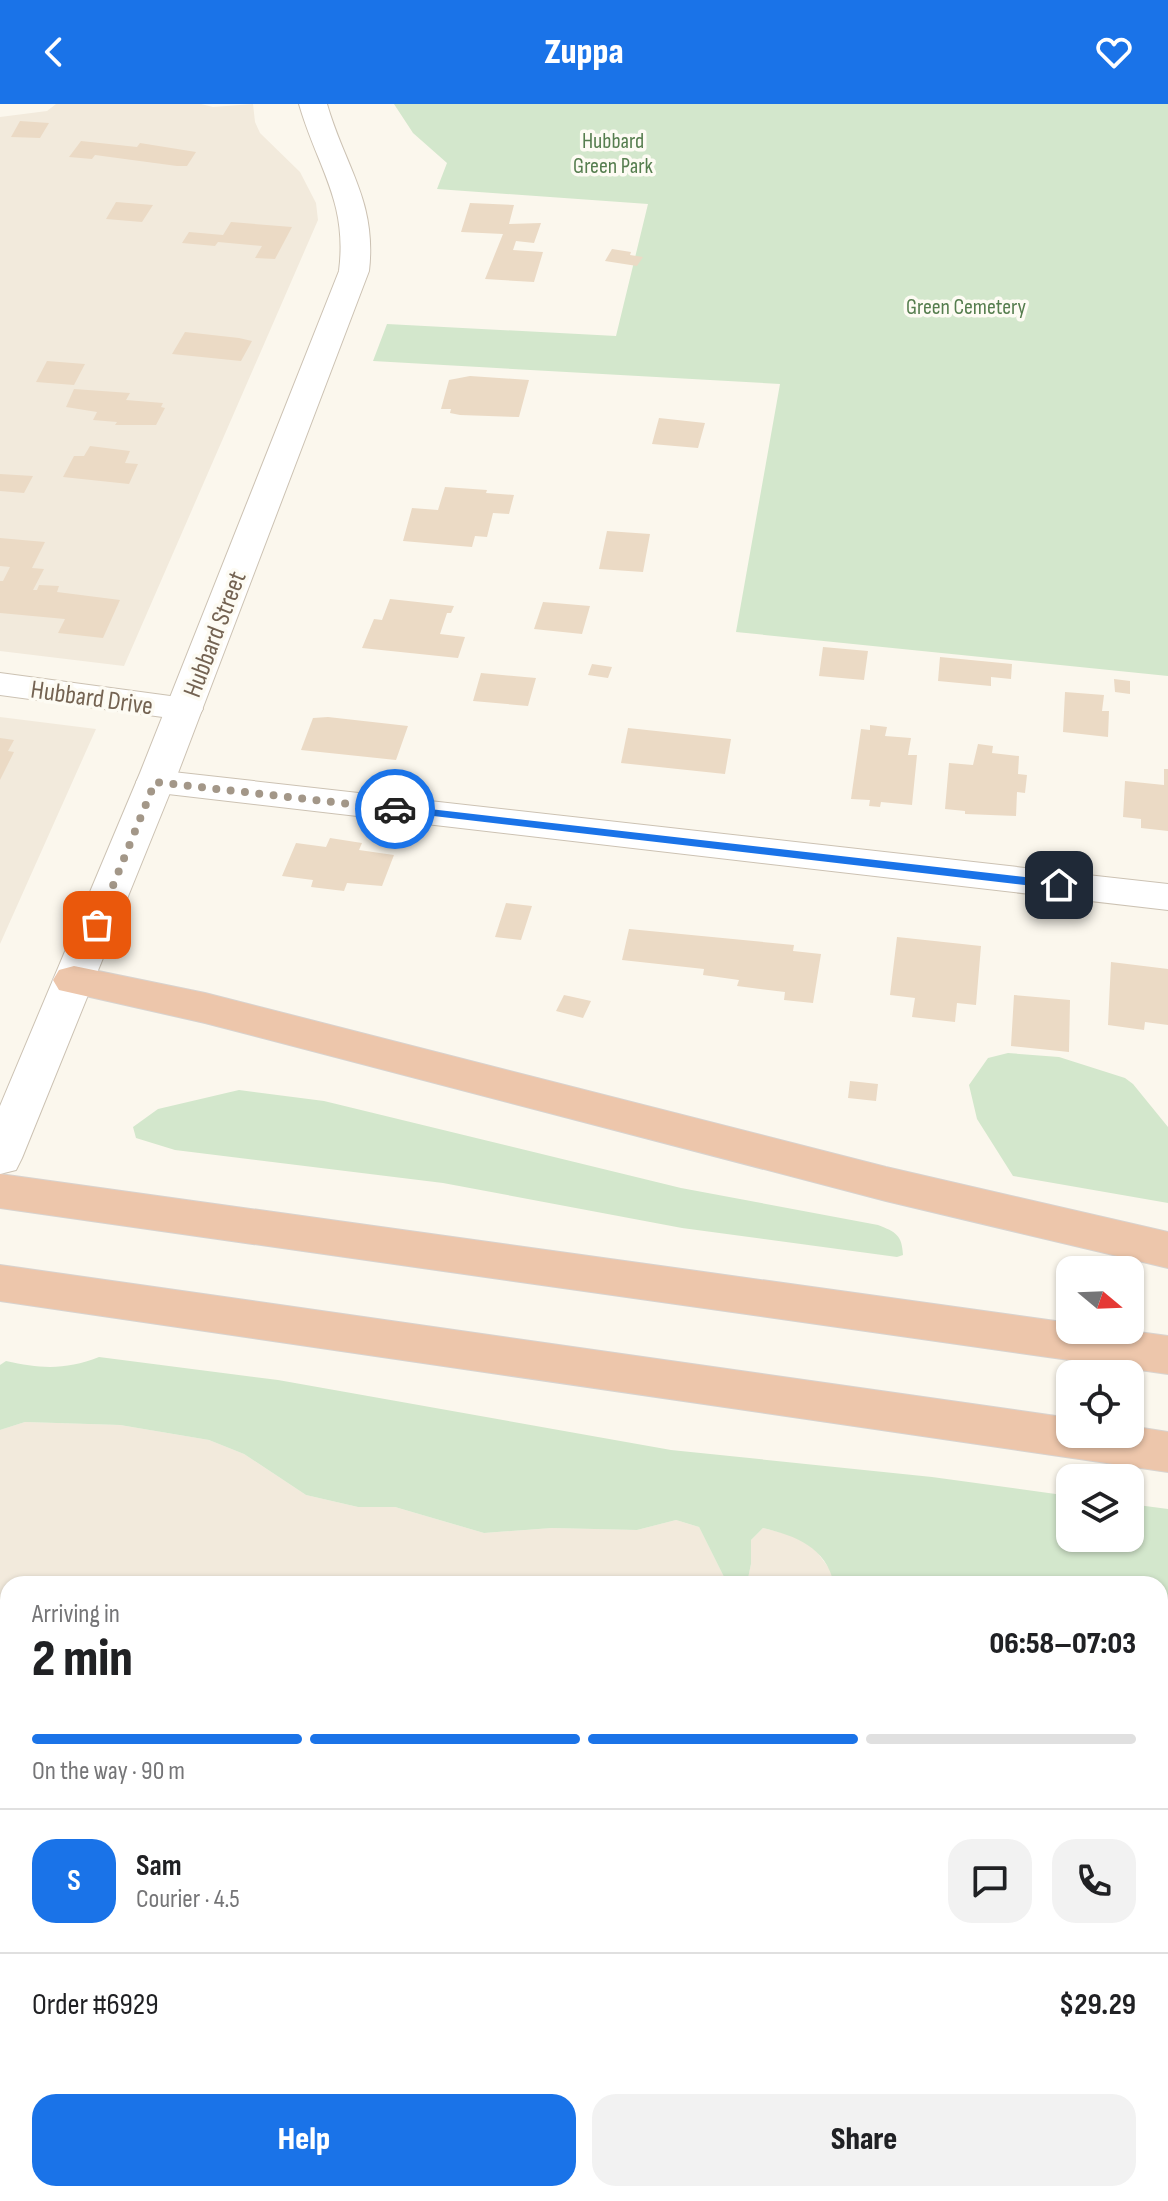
<!DOCTYPE html>
<meta charset="utf-8">
<style>
:root{--surface:#fff;--page:#f2f2f2;--text:#202124;--muted:#757577;--line:#e0e0e0;--accent:#1a73e8}
body{margin:0;font-family:"Sofia Sans Condensed",sans-serif;background:var(--page);color:var(--text);height:100vh;display:flex;flex-direction:column;font-size:30px;white-space:nowrap}
*{box-sizing:border-box;margin:0}
p{font-size:26px;color:var(--muted)}
.icon{flex:none;width:44px;height:44px;fill:none;stroke:currentColor;stroke-width:2;stroke-linecap:round;stroke-linejoin:round}
.map{position:relative;flex:1;overflow:hidden}
.panel{position:absolute;left:0px;top:1472px;width:1168px;height:626px;display:flex;flex-direction:column;background:var(--surface);border-radius:24px 24px 0 0;box-shadow:0 2px 6px #0004}
.panel>*{flex:none}
.needle{width:52px;rotate:109deg}
.fabs{position:absolute;left:1056px;top:1152px;display:grid;gap:16px}
.fabs a{display:grid;place-items:center;width:88px;height:88px;border-radius:16px;background:var(--surface);box-shadow:0 2px 6px #0004;font-size:40px}
.pin{position:absolute;display:grid;place-items:center;width:68px;height:68px;color:#fff;margin:-34px;border-radius:16px;box-shadow:0 4px 12px #0006}
.courier{position:absolute;display:grid;place-items:center;width:80px;height:80px;margin:-40px;border:6px solid #1a73e8;border-radius:50%;background:#fff;color:#222;box-shadow:0 2px 10px #0007}
.overview em{font-style:normal;font-weight:800}
.overview div{display:flex;flex-direction:column-reverse}
.overview{display:flex;align-items:center;justify-content:space-between;height:136px;padding:0 32px}
h1{font-size:52px;font-weight:800;line-height:60px}
.bar{display:grid;grid-template-columns:repeat(4,1fr);gap:12px 8px;align-content:center;height:96px;padding:0 32px}
.bar i{height:10px;border-radius:6px;background:var(--line)}
.bar .active{background:var(--accent)}
.bar p{grid-column:span 4}
.line{display:flex;align-items:center;gap:20px;padding:0 32px;border-top:2px solid var(--line)}
.line div{flex:1}
.round{display:grid;place-items:center;flex:none;width:84px;height:84px;border-radius:24px;background:var(--page)}
.primary-button{display:flex;gap:16px;margin-top:auto;padding:16px 32px}
.primary-button a{flex:1;height:92px;border-radius:24px;background:var(--accent);color:#fff;font-size:32px;font-weight:800;line-height:92px;text-align:center}
.primary-button a+a{background:var(--page);color:var(--text)}
header{display:flex;justify-content:space-between;align-items:center;height:104px;padding:0 32px;background:var(--accent);color:#fff;font-size:36px;font-weight:800}
.map>svg:first-child{display:block}
.residential{fill:#f2eadc}
.green{fill:#d3e7cc}
.building{fill:#ebdac5}
.lines{fill:none;stroke-linecap:round;stroke-linejoin:round}
.minor-casing{stroke:#ccc2b3;stroke-width:2}
.tertiary-casing{stroke:#ccc2b3;stroke-width:2}
.motorway-casing{stroke:#d8d3cf;stroke-width:2}
.minor{fill:#fff;fill-rule:evenodd}
.tertiary{fill:#fff;fill-rule:evenodd}
.motorway{fill:#edc6ab;fill-rule:evenodd}
.route{fill:#1a73e8}
.done{stroke:#a39788;stroke-width:8;stroke-dasharray:0 14.4}
.labels{text-anchor:middle;stroke-width:7;stroke-linejoin:round;paint-order:stroke}
.far-park-label{font-size:22px;fill:#557d4e;stroke:#fdfbf3}
.street-label{font-size:26px;fill:#746352;stroke:#fdfbf3}
</style>
<header><svg class="icon" aria-label="back" viewBox="0 0 24 24"><path d="M15 5l-7 7 7 7"/></svg>Zuppa<svg class="icon" aria-label="heart" viewBox="0 0 24 24"><path d="M12 20l-8-8c-3-5 5-10 8-4 3-6 11-1 8 4z"/></svg></header>
<div class="map">
<svg width="1168" height="2097" viewBox="0 0 1168 2097">
<rect width="100%" height="100%" fill="#fbf7ed"/>
<!-- residential -->
<path class="residential" d="M 56,0 L 201,0 L 213,3 L 253,0 L 255,18 L 260,29 L 300,68 L 316,99 L 318,116 L 124,562 L 0,547 L 0,13 L 47,7 Z
M 0,613 L 96,625 L 0,840 Z
M 25,1318 L 120,1321 L 209,1336 L 244,1350 L 306,1391 L 358,1403 L 395,1403 L 484,1429 L 552,1424 L 637,1426 L 676,1416 L 699,1423 L 727,1479 L 735,1480 L 8,1480 L 8,1660 L 0,1658 L 0,1326 Z
M 763,1424 L 791,1431 L 814,1444 L 831,1467 L 834,1480 L 742,1480 L 747,1478 L 751,1460 L 751,1436 Z
M 1160,1506 L 1168,1507 L 1168,2097 L 1126,2097 L 1119,2090 L 1160,2090 Z
M 0,1809 L 8,1810 L 8,2090 L 916,2090 L 923,2097 L 0,2097 Z"/>
<!-- green -->
<path class="green" d="M 394,0 L 1168,0 L 1168,572 L 736,528 L 780,280 L 373,257 L 387,220 L 616,232 L 648,100 L 437,85 L 447,59 L 413,29 Z
M 1008,949 L 1059,953 L 1125,974 L 1133,980 L 1168,1023 L 1168,1099 L 1013,1072 L 977,1015 L 969,981 L 988,954 Z
M 239,986 L 324,997 L 681,1084 L 878,1121 C 896,1128 902,1131 903,1151 L 897,1153 L 682,1124 L 443,1079 L 175,1046 L 136,1034 L 133,1023 L 158,1005 Z
M 99,1253 L 278,1276 L 671,1346 L 932,1373 L 1070,1392 L 1070,1434 L 1130,1434 L 1130,1400 L 1168,1405 L 1168,1507 L 1160,1506 L 1160,1480 L 834,1480 C 826,1443 796,1432 763,1424 L 751,1436 L 751,1460 L 747,1479 L 727,1479 L 699,1423 L 676,1416 L 637,1426 L 552,1424 L 484,1429 L 395,1403 L 358,1403 L 306,1391 L 244,1350 L 209,1336 L 120,1321 L 25,1318 L 0,1326 L 0,1261 L 6,1257 C 41,1265 66,1266 99,1253 Z"/>
<!-- building -->
<path class="building" d="M 20,17 L 49,19 L 40,34 L 11,33 Z
M 81,37 L 137,43 L 140,39 L 196,48 L 187,62 L 177,62 L 95,51 L 92,55 L 69,53 Z
M 116,98 L 153,101 L 142,118 L 106,115 Z
M 470,99 L 514,101 L 509,120 L 541,119 L 534,139 L 516,137 L 513,146 L 543,148 L 534,178 L 485,175 L 503,130 L 461,128 Z
M 231,118 L 292,123 L 275,155 L 255,154 L 262,142 L 218,138 L 215,142 L 182,139 L 189,128 L 223,131 Z
M 612,145 L 631,148 L 630,151 L 643,153 L 637,162 L 605,157 Z
M 185,228 L 239,234 L 252,237 L 241,257 L 172,250 Z
M 47,257 L 85,260 L 74,281 L 36,278 Z
M 470,272 L 529,276 L 519,313 L 460,311 L 450,309 L 451,305 L 441,305 L 449,276 Z
M 74,285 L 130,289 L 126,296 L 163,299 L 161,303 L 165,304 L 156,321 L 115,321 L 117,318 L 93,316 L 97,308 L 66,303 Z
M 659,314 L 705,319 L 698,344 L 652,340 Z
M 90,342 L 130,347 L 125,359 L 138,360 L 129,380 L 63,373 L 74,352 L 84,352 Z
M 0,370 L 33,372 L 24,389 L 0,387 Z
M 445,383 L 487,386 L 486,389 L 514,391 L 509,410 L 493,409 L 487,433 L 475,432 L 472,443 L 403,437 L 412,404 L 438,406 Z
M 607,427 L 650,430 L 643,468 L 599,465 Z
M 0,434 L 45,438 L 32,464 L 44,465 L 33,486 L 37,486 L 39,481 L 59,482 L 57,488 L 120,496 L 103,534 L 58,529 L 65,515 L 0,509 L 0,477 L 3,477 L 10,463 L 0,462 Z
M 390,495 L 454,502 L 451,509 L 447,509 L 440,530 L 465,533 L 458,554 L 362,544 L 374,515 L 382,516 Z
M 543,498 L 590,502 L 582,530 L 534,525 Z
M 823,543 L 868,547 L 864,576 L 819,572 Z
M 940,553 L 1012,560 L 1011,575 L 991,573 L 991,582 L 938,577 Z
M 592,560 L 612,563 L 608,574 L 588,571 Z
M 481,569 L 536,574 L 528,602 L 473,597 Z
M 1114,575 L 1130,577 L 1130,590 L 1115,588 Z
M 1065,588 L 1104,591 L 1102,607 L 1109,607 L 1108,633 L 1063,628 Z
M 328,613 L 408,622 L 396,656 L 301,646 L 313,614 Z
M 870,621 L 887,623 L 885,632 L 911,634 L 908,651 L 917,651 L 912,701 L 881,698 L 880,703 L 869,702 L 870,696 L 851,695 L 861,625 L 870,626 Z
M 628,624 L 731,635 L 725,670 L 621,659 Z
M 0,634 L 14,636 L 8,647 L 14,648 L 0,676 Z
M 978,640 L 993,642 L 992,649 L 1019,652 L 1018,670 L 1027,671 L 1025,689 L 1017,688 L 1016,712 L 965,710 L 965,707 L 945,705 L 949,659 L 973,661 Z
M 1164,665 L 1168,665 L 1168,727 L 1141,724 L 1141,715 L 1123,713 L 1125,677 L 1164,681 Z
M 330,734 L 362,739 L 359,746 L 394,751 L 382,782 L 347,779 L 344,787 L 311,783 L 313,776 L 282,772 L 296,739 L 326,743 Z
M 506,799 L 532,802 L 521,836 L 495,833 Z
M 629,825 L 794,841 L 793,847 L 821,850 L 813,899 L 784,896 L 785,888 L 737,882 L 739,876 L 703,871 L 704,865 L 622,856 Z
M 897,833 L 981,842 L 976,901 L 957,899 L 955,918 L 912,913 L 915,894 L 890,891 Z
M 1111,858 L 1168,865 L 1168,921 L 1145,918 L 1144,926 L 1108,921 Z
M 564,891 L 591,897 L 583,914 L 556,907 Z
M 1014,891 L 1070,896 L 1069,948 L 1011,942 Z
M 850,977 L 878,980 L 876,997 L 848,994 Z
M 8,1522 L 8,1582 L 0,1581 L 0,1544 Z
M 1160,1792 L 1168,1797 L 1168,1894 L 1160,1889 Z
M 458,2090 L 630,2090 L 629,2097 L 456,2097 Z"/>
<g class="lines">
<defs>
<path id="minor" d="M 0,569 L 185,594 L 198,597 L 203,605 L 198,613 L 185,616 L 0,591 Z
M 155,666 L 1168,780 L 1168,806 L 142,687 L 136,678 L 142,669 Z"/>
<path id="tertiary" d="M 299,0 L 327,0 C 345,63 377,97 369,167 L 178,669 L 22,1054 L 16,1066 L 0,1070 L 0,1002 L 140,669 L 339,167 C 348,97 317,63 299,0 Z
M 0,1704 L 8,1706 L 8,1758 L 0,1756 Z
M 1036,2090 L 1101,2090 L 1103,2097 L 1039,2097 Z"/>
<path id="motorway" d="M 74,862 L 205,889 L 886,1063 L 1168,1128 L 1168,1164 L 886,1097 L 205,919 L 59,886 L 53,876 L 59,866 Z
M 0,1070 L 1070,1219 L 1070,1226 L 1124,1226 L 1168,1232 L 1168,1270 L 0,1104 Z
M 0,1161 L 1070,1314 L 1070,1330 L 1130,1330 L 1130,1322 L 1168,1328 L 1168,1368 L 0,1197 Z"/>
</defs>
<!-- minor casing -->
<use href="#minor" class="minor-casing"/>
<!-- tertiary casing -->
<use href="#tertiary" class="tertiary-casing"/>
<!-- motorway casing -->
<use href="#motorway" class="motorway-casing"/>
<!-- minor -->
<use href="#minor" class="minor"/>
<!-- tertiary -->
<use href="#tertiary" class="tertiary"/>
<!-- motorway -->
<use href="#motorway" class="motorway"/>
</g>
<!-- route -->
<path class="route" d="M 395,701 L 1059,777 L 1065,781 L 1059,785 L 391,707 L 390,705 Z"/>
<g class="lines">
<!-- done -->
<path class="done" d="M 97,821 L 155,678 L 395,705"/>
</g>
<g class="labels">
<!-- far-park labels -->
<g class="far-park-label">
<text x="613" y="44">Hubbard<tspan x="613" dy="25">Green Park</tspan></text>
<text x="966" y="210">Green Cemetery</text>
</g>
<!-- street labels -->
<g class="street-label">
<text transform="translate(214 530) rotate(-69)" y="9">Hubbard Street</text>
<text transform="translate(92 593) rotate(8)" y="9">Hubbard Drive</text>
</g>
</g>
</svg>
<div class="fabs">
<a><svg class="needle" viewBox="-14 -14 28 28"><path d="M0-13l5 13h-10z" fill="#e53935"/><path d="M0 13l5-13h-10z" fill="#757577"/></svg></a>
<a><svg class="icon" aria-label="locate" viewBox="0 0 24 24"><circle cx="12" cy="12" r="6"/><path d="M12 2v4M12 18v4M2 12h4M18 12h4"/></svg></a>
<a><svg class="icon" aria-label="layers" viewBox="0 0 24 24"><path d="M12 4l9 5-9 5-9-5zM3 14l9 5 9-5"/></svg></a>
</div>
<div class="pin" style="left:97px;top:821px;background:#ea580c"><svg class="icon" aria-label="bag" viewBox="0 0 24 24"><path d="M5 8h14l-1 12H6zM9 8a3 3 0 0 1 6 0"/></svg></div>
<div class="pin" style="left:1059px;top:781px;background:#1f2937"><svg class="icon" aria-label="home" viewBox="0 0 24 24"><path d="M3 11l9-7 9 7M6 9v11h12V9"/></svg></div>
<div class="courier" style="left:395px;top:705px"><svg class="icon" aria-label="car" viewBox="0 0 24 24"><path d="M5 17H2v-5l4-1 3-4h7l3 4 3 1v5h-3M9 17h6M6 11h13"/><circle cx="7" cy="17" r="2"/><circle cx="17" cy="17" r="2"/></svg></div>
<section class="panel">
<div class="overview"><div><h1>2 min</h1><p>Arriving in</p></div><em>06:58–07:03</em></div>
<div class="bar"><i class="active"></i><i class="active"></i><i class="active"></i><i></i><p>On the way · 90 m</p></div>
<div class="line" style="height:144px"><b class="round" style="background:var(--accent);color:#fff">S</b><div><b>Sam</b><p>Courier · 4.5</p></div><a class="round"><svg class="icon" aria-label="chat" viewBox="0 0 24 24"><path d="M4 5h16v11H9l-5 4z"/></svg></a><a class="round"><svg class="icon" aria-label="phone" viewBox="0 0 24 24"><path d="M5 4h4l2 5-3 2q2 4 5 5l2-3 5 2v4C11 20 4 13 5 4z"/></svg></a></div>
<div class="line" style="height:104px"><div>Order #6929</div><b>$29.29</b></div>
<div class="primary-button"><a>Help</a><a>Share</a></div>
</section>
</div>
